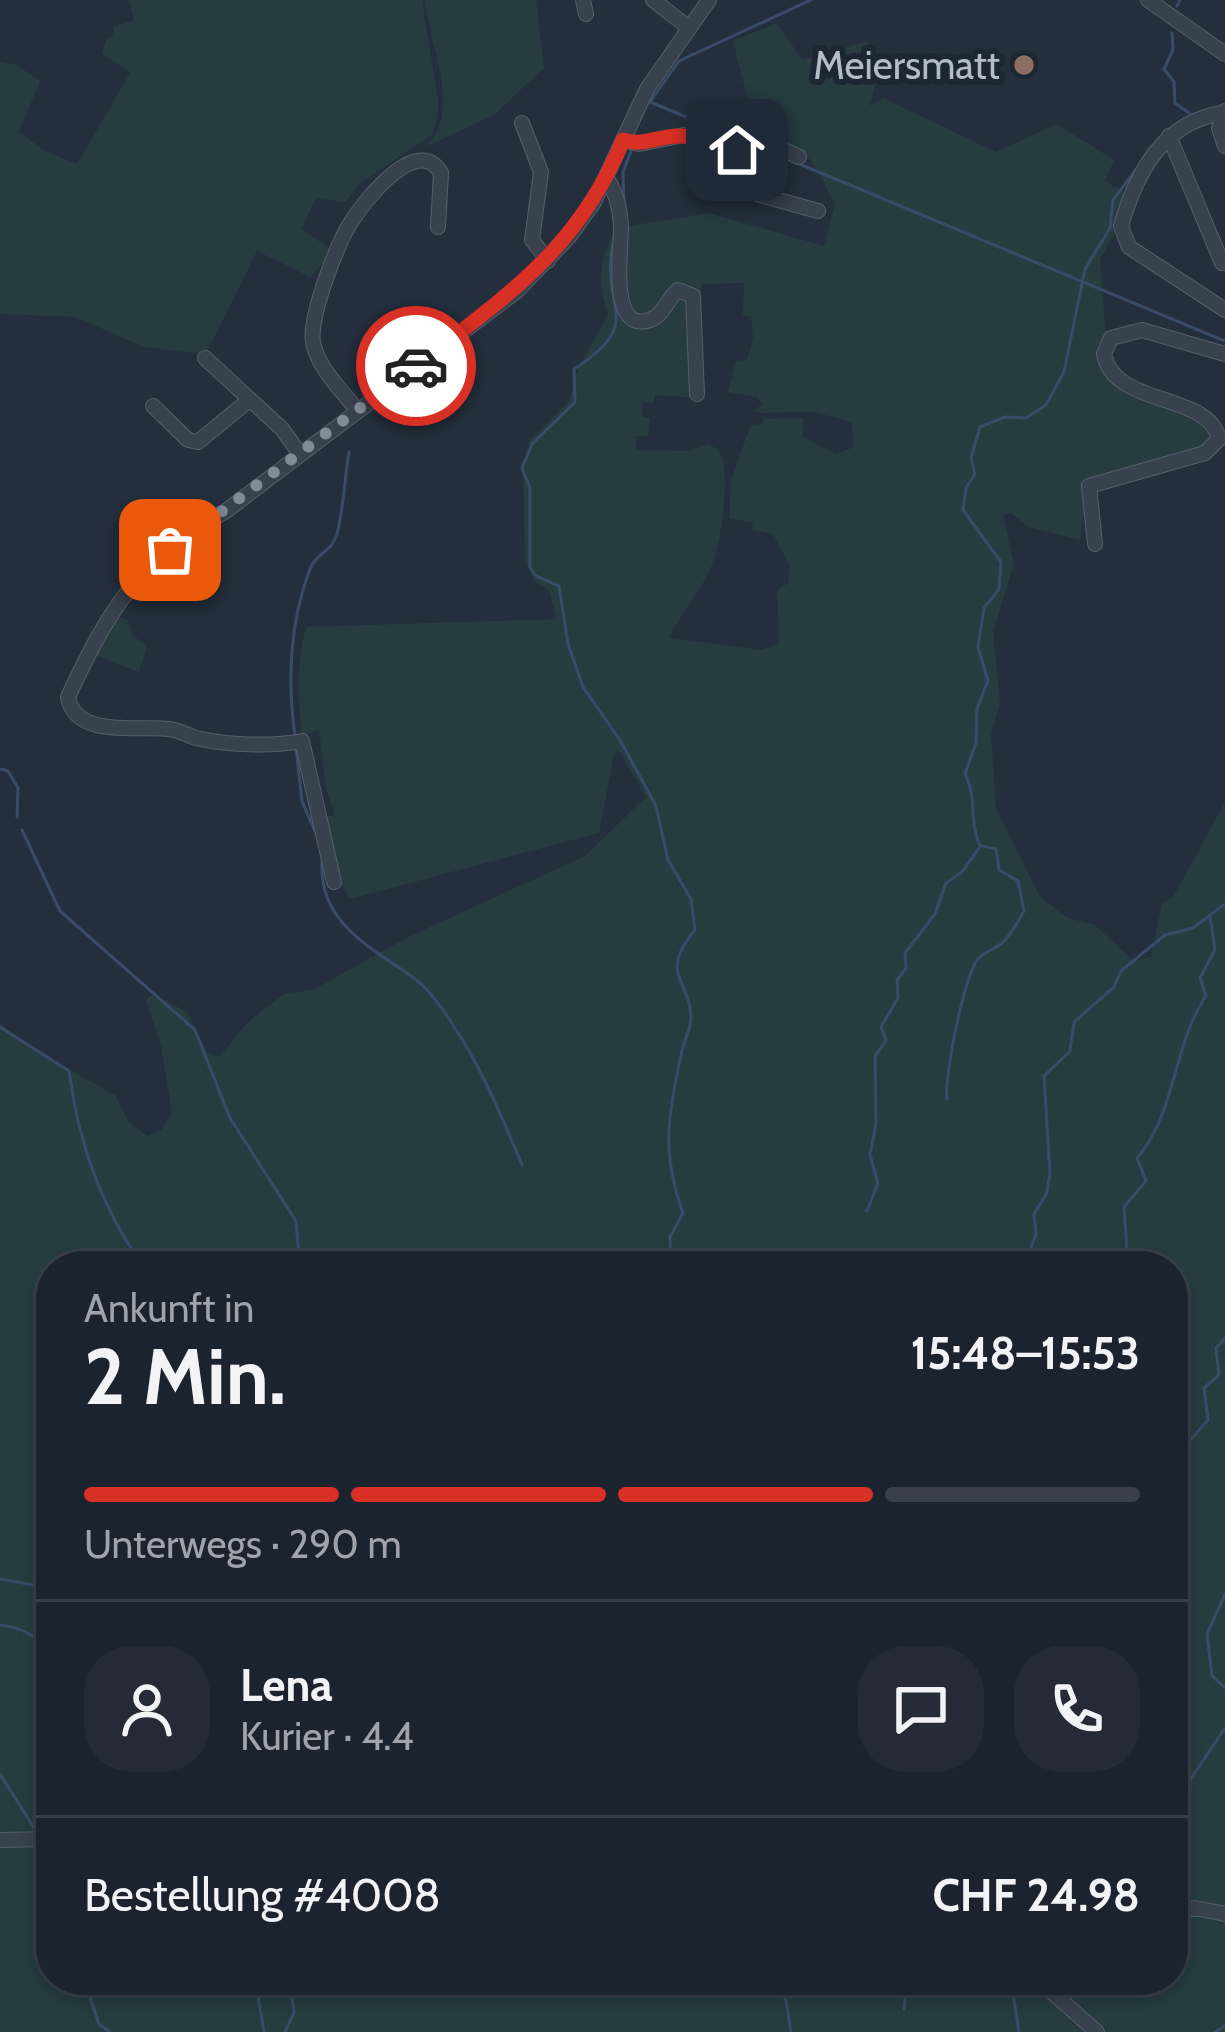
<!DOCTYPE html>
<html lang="de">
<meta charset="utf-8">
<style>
:root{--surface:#1b232e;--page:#242b36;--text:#f1f3f6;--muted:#a0a4aa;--line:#39404a;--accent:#d93025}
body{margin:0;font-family:Cabin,sans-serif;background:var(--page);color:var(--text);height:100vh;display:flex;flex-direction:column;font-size:45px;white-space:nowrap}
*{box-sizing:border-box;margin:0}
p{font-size:39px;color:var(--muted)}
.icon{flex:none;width:66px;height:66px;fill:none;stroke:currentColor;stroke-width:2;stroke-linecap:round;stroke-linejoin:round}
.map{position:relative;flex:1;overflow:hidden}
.panel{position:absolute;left:36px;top:1251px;width:1152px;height:744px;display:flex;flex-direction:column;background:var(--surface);border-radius:48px;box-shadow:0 6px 18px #0003,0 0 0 3px var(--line)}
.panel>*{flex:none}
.pin{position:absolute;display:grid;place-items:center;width:102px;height:102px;color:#fff;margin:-51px;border-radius:24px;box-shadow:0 6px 18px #0006}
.courier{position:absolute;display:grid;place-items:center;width:120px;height:120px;margin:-60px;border:9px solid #d93025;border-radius:50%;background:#fff;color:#222;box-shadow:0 3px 15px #0007}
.head em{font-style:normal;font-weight:700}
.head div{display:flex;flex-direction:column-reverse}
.head{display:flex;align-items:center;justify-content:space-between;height:204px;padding:0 48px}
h1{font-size:78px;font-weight:700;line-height:90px}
.bar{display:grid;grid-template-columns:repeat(4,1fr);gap:18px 12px;align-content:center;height:144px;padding:0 48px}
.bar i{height:15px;border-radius:9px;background:var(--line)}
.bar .on{background:var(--accent)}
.bar p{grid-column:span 4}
.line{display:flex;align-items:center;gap:30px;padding:0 48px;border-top:3px solid var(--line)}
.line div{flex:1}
.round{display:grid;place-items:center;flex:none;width:126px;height:126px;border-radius:48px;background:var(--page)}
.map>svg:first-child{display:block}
.green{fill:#263c3f}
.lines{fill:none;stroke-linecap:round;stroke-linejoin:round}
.stream{stroke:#394c67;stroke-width:3}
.minor-casing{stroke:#565f6c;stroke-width:16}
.minor{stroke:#38414e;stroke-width:14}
.done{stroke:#828b98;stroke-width:12;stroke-dasharray:0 21.6}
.route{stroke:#d93025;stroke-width:15}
.education-dot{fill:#8d6e63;stroke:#1d2633;stroke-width:4.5}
.labels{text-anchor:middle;stroke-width:12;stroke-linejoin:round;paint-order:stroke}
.poi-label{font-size:39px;fill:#b4bcc9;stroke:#1d2633;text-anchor:end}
</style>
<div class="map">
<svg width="1225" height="2032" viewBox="0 0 1225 2032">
<rect width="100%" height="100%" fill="#242f3e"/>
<!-- green -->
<path class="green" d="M 129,0 L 422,0 L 439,106 L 433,134 L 358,185 L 346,202 L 316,198 L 301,229 L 334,251 L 310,277 L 257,251 L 206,354 L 144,347 L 75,317 L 0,314 L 0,62 L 17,65 L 40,81 L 19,132 L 45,151 L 77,164 L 130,73 L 102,53 L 107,38 L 113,35 L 113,27 L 134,20 Z
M 425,0 L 536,0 L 544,68 L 494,115 L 421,149 C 466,120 429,44 425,0 Z
M 776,23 L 803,60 L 867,41 C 879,66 878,80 870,106 L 883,98 L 996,152 L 1057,124 L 1114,160 L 1105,181 L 1124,192 L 1116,231 L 1100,259 L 1106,338 L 1100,359 C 1125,403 1183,397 1215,430 L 1215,442 L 1207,450 L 1088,482 L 1080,540 L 1029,527 L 1011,513 L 1003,516 L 1014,564 L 993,632 L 1000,702 L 991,735 L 996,808 L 1040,897 L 1068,918 L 1095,925 L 1134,961 L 1151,957 L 1162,904 L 1173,897 L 1225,802 L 1225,1910 L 1201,1906 L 1173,1910 L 1173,1266 L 51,1266 L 51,1980 L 1032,1980 L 1065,2009 L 1073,2025 L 1083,2024 L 1094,2032 L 0,2032 L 0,1024 L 29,1047 L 115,1095 L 129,1123 L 148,1136 L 161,1130 L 172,1113 L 161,1046 L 146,1000 L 153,994 L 187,1012 L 207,1052 L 219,1057 L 248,1022 L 284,994 L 313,990 L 406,938 L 585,856 L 646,797 L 619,751 L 614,754 L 599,833 L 350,899 L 338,880 L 325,817 L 335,815 L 326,789 L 319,729 L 302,737 C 298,699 296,664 306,627 L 556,619 L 549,590 L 535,582 L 525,562 L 523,464 L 530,440 L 569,402 L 578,368 L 608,315 C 598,285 597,254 619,229 L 617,279 L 629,317 L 654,321 L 683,292 L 689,296 C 701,327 686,364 696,398 L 655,395 L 654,403 L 643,402 L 642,417 L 650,418 L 648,436 L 636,436 L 636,450 L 689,451 L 707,444 L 718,449 C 733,470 721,548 709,572 C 698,594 681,614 669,638 L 762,650 L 779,643 L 777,590 L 788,583 L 790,566 L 773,534 L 752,530 L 753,522 L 729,519 L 731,480 L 751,424 L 762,425 L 764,419 L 803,418 L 803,437 L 836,454 L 854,447 L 851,422 L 814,412 L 759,413 L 754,410 L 763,404 L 757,397 L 728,392 L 736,361 L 747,360 L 753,337 L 751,317 L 743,316 L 744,283 L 702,284 L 698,316 L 694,293 L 678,287 L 659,311 L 643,318 L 627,307 L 621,280 L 623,227 L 709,213 L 824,246 L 835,204 C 813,164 809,139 758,140 L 733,41 Z
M 117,616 L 128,620 L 132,635 L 147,646 L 139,672 L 91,654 Z
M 1209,1913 L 1225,1921 L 1225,2032 L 1102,2032 L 1048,1980 L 1173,1980 L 1173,1916 Z"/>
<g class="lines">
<!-- stream -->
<path class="stream" d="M 1177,6 L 1180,0
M 1172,33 L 1173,50 L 1164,69 L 1174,82 L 1175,103 L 1189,113
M 747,142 L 650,102 L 679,61 L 811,0
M 773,153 L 1225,341
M 624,205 L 623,172 L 631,151
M 613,244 C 599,308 648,322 574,369 L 575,402 L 532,444 L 522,468 L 530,488 L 530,567 L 536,576 L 559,586 L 568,644 L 583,687 L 620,740 L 656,806 L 668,860 L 691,899 L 695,930 C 658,975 690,978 691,1018 C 691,1029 683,1043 681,1055 C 668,1117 661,1152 683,1213 L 670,1237 L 671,1266
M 295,735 C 287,681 290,621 310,569 C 315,554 333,551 337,534 C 344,507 344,481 349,452
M 296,748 L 302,801 L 316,834
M 0,769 L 8,771 L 18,788 L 17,817
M 22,830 L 60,911 L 195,1030 L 230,1118 L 296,1221 L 300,1266
M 980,846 C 968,819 978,797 965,774 L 976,743 L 977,708 L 988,681 L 978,647 L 984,608 L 999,589 L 1001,562 L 963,510 L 966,488 L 975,474 L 971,458 L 980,427 L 1005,417 L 1026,418 L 1046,405 L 1064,372 L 1085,269 L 1110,228 L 1113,200 L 1138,167
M 322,861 C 318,924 373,948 415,979 C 429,989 442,1008 451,1022 C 481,1066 502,1117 522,1165
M 0,1027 L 69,1071 C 78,1141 102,1209 143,1266
M 947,1099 C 944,1077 964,977 978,959 C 984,952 995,949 1002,943 C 1011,935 1018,922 1024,911 L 1018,881 L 999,870 L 996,849 L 982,846
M 867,1211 L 878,1183 L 870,1155 L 876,1124 L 875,1056 L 886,1041 L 881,1027 L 898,998 L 897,980 L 906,968 L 905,953 L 935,914 L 946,883 L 962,872 L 979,848
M 1026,1260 L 1036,1234 L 1034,1214 L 1047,1193 L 1050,1173 L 1044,1076 L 1070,1051 L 1074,1022 L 1114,987 L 1121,971 L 1165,935 L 1193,928 L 1210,915
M 1128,1266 L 1124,1207 L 1146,1181 L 1137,1158 C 1177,1112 1172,1046 1206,996 L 1200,978 L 1215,950 L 1210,915 L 1225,904
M 1173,1460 L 1208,1420 L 1204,1388 L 1219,1375 L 1216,1348 L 1225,1338
M 0,1579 L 51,1588
M 1225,1594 L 1207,1634 L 1212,1676 L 1225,1688
M 0,1625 C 21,1627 40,1637 51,1655
M 0,1774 L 36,1831
M 1173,1822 L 1189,1813 L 1190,1780 L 1225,1728
M 48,1848 L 51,1852
M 84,1980 L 99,2024 L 110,2032
M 774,1980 L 786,2000 L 791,2032
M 1011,1980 L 1019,2032
M 256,1984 L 264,2032
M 904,2009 L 907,1980
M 285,2032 L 294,2013 L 290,1980
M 1215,2032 L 1225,2026"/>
<defs>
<path id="minor" d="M 583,0 L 586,14
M 653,0 L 689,28
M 1148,0 L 1225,54
M 1225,111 L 1219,128 L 1225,146
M 1222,113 C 1163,122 1136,173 1121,226 L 1129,247 L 1225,310
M 522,123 L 541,172 L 532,240 L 548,261
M 1169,136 L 1222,263
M 623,140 L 639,144 L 684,135 L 731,151
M 799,157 L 778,147 L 731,151 L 727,176 L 732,187 L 818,211
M 607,179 C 616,192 620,210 621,225 C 622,244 606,338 652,319 C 664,314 668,298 678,290 L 693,296 L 697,394
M 205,358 L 282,429 L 300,454
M 153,406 L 188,440 L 198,442 L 249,400
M 358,411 C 343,392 317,367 313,342 C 309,316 338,241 353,219 C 368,196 419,134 441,173 L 438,227
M 1095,544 L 1089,486 L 1205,453 L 1219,439 C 1208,391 1114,408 1104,354 L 1111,338 L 1142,330 L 1225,354
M 334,882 L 302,741 C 271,747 226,745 196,738 C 187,735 179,730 169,729 C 140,725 75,739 68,697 C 109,609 138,560 226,511 L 517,291 L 569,237 L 594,202 L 647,89 L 709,0
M 0,1840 L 51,1839
M 1173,1913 L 1195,1908 L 1225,1914
M 1038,1980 L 1097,2032"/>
</defs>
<!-- minor casing -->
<use href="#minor" class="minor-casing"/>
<!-- minor -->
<use href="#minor" class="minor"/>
</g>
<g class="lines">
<!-- done -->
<path class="done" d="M 170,550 L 416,366"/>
<!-- route -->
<path class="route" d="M 416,366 C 506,296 578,250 623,140 C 644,147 660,135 681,136 C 701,136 716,152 737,150"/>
</g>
<!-- markers -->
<circle class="education-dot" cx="1024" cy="65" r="12"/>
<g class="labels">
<!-- poi labels -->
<g class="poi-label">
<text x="1000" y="79">Meiersmatt</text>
</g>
</g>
</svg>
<div class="pin" style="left:170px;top:550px;background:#ea580c"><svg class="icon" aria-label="bag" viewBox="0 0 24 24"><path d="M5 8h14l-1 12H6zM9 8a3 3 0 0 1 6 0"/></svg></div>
<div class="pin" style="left:737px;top:150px;background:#1f2937"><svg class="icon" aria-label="home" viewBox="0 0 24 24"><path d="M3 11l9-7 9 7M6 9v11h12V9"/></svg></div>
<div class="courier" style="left:416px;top:366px"><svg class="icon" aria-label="car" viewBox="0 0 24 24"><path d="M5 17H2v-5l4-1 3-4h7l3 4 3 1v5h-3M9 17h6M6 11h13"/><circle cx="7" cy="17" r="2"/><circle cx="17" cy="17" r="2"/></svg></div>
<section class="panel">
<div class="head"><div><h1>2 Min.</h1><p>Ankunft in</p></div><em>15:48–15:53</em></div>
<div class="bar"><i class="on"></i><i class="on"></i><i class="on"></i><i></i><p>Unterwegs · 290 m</p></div>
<div class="line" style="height:216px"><a class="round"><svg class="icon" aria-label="person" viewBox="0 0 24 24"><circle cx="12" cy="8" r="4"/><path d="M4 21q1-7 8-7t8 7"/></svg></a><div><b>Lena</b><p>Kurier · 4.4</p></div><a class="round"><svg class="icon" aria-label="chat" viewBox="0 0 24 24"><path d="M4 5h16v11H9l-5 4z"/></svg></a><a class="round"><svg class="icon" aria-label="phone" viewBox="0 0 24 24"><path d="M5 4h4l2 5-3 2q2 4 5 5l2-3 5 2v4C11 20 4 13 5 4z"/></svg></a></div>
<div class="line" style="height:156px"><div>Bestellung #4008</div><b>CHF 24.98</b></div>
</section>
</div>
